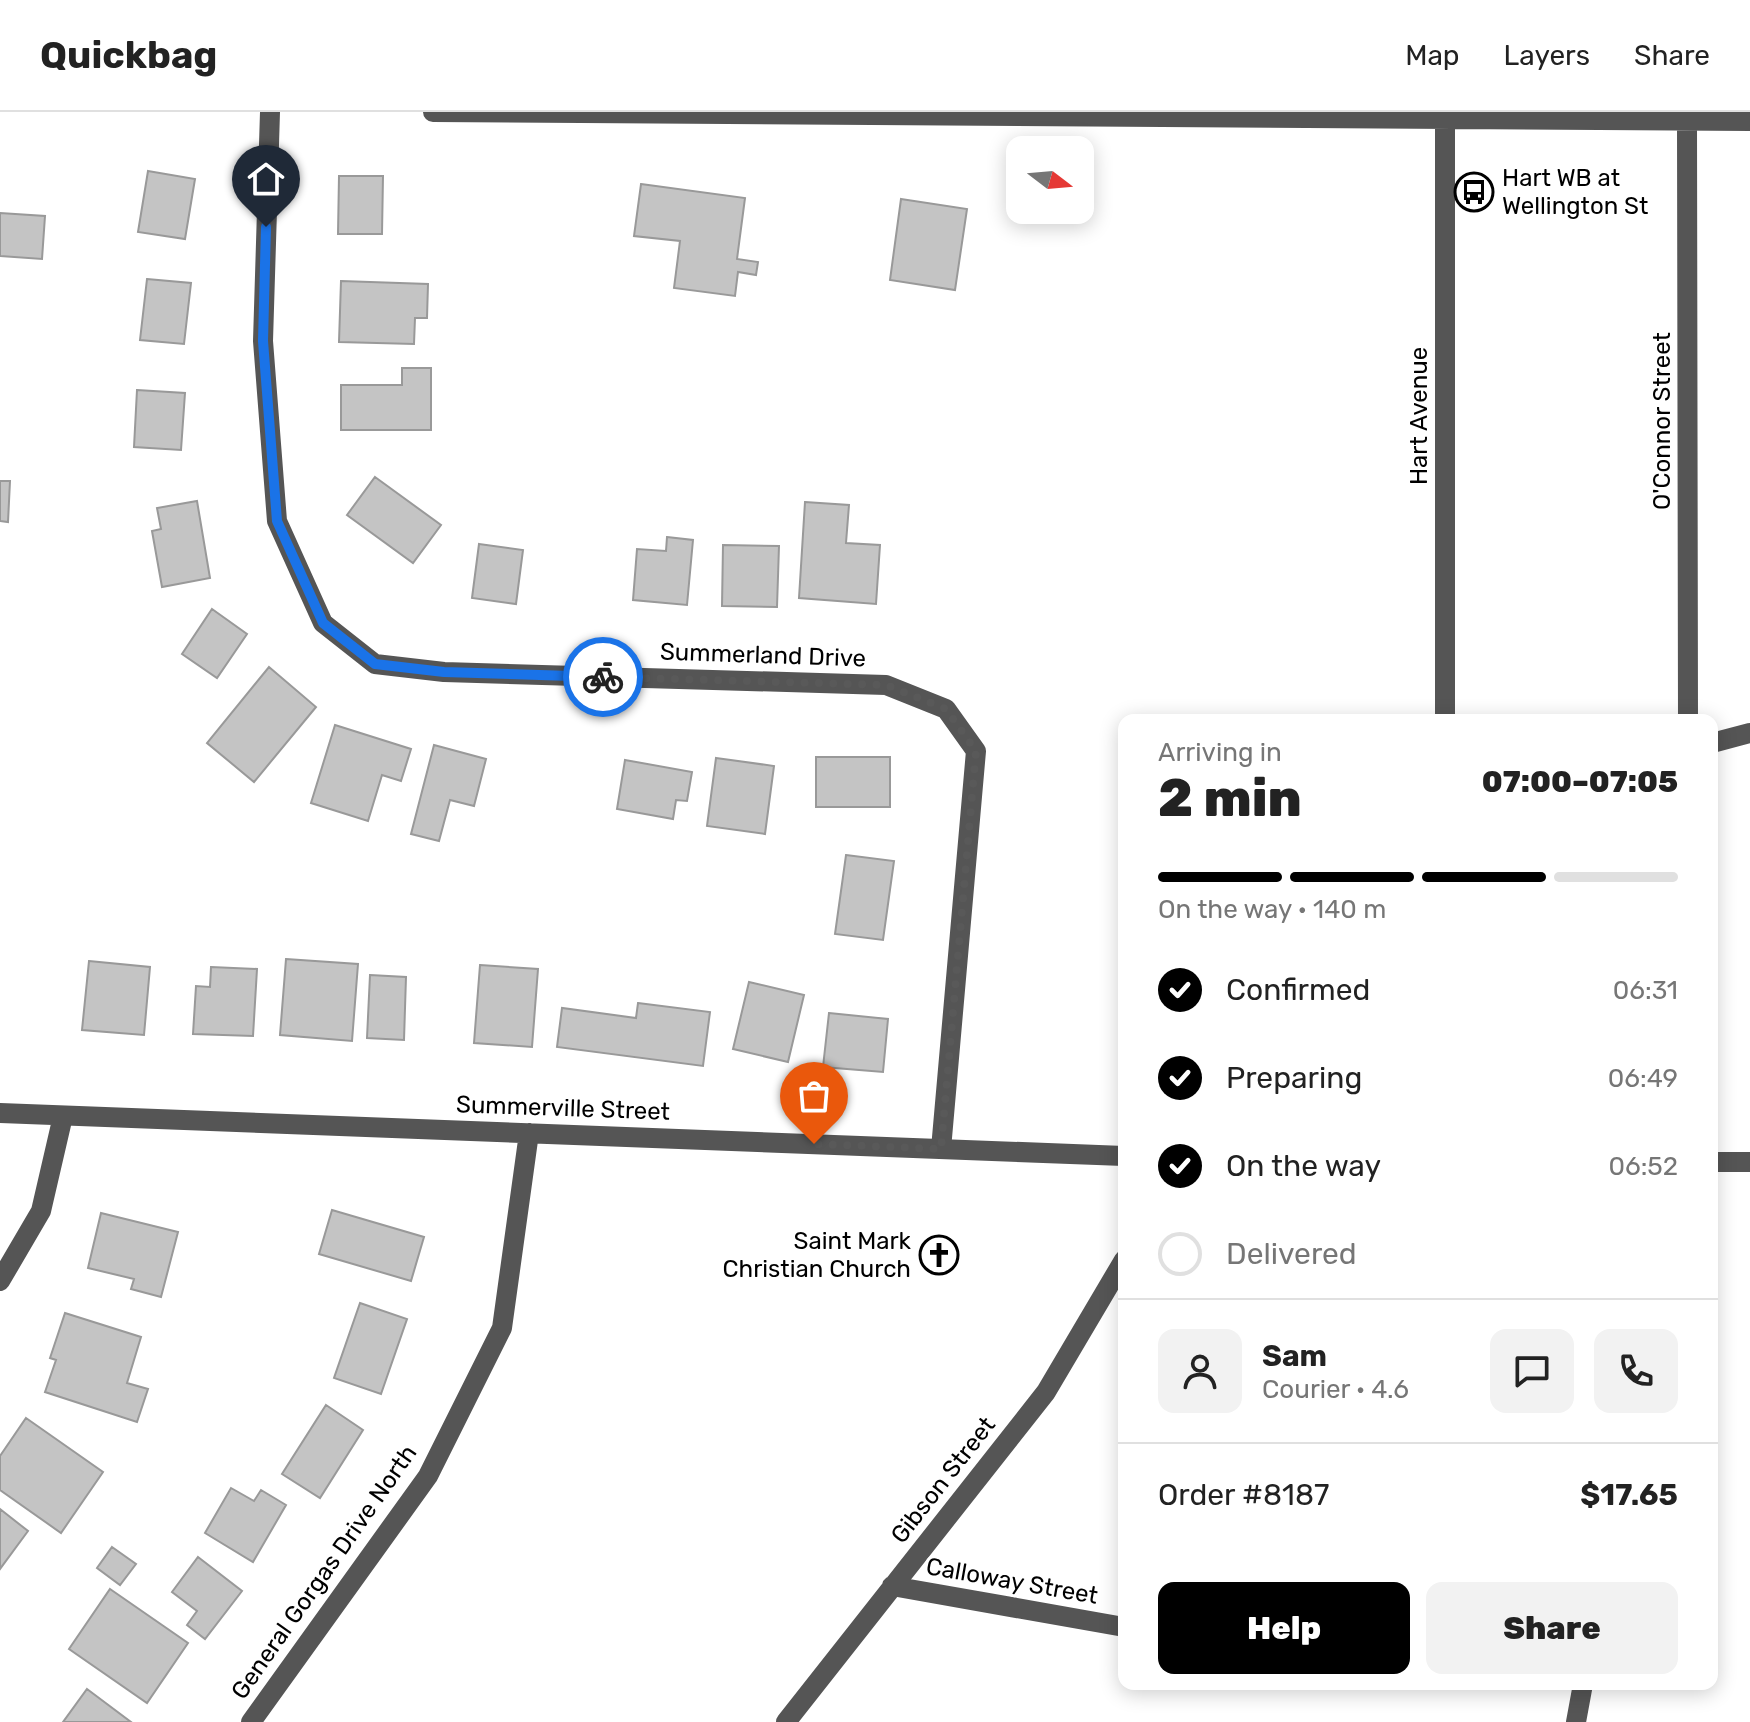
<!DOCTYPE html>
<meta charset="utf-8">
<style>
:root{--surface:#fff;--page:#f2f2f2;--text:#222;--muted:#767676;--line:#e0e0e0;--accent:#000}
body{margin:0;font-family:Rubik,sans-serif;background:var(--page);color:var(--text);height:100vh;display:flex;flex-direction:column;font-size:30px;white-space:nowrap}
*{box-sizing:border-box;margin:0}
p{font-size:26px;color:var(--muted)}
.icon{flex:none;width:44px;height:44px;fill:none;stroke:currentColor;stroke-width:2;stroke-linecap:round;stroke-linejoin:round}
.map{position:relative;flex:1;overflow:hidden}
.side{position:absolute;left:1118px;top:602px;width:600px;height:976px;display:flex;flex-direction:column;background:var(--surface);border-radius:16px;box-shadow:0 4px 20px #0003}
.side>*{flex:none}
.needle{width:52px;rotate:106deg}
.tools{position:absolute;left:1006px;top:24px;display:grid;gap:16px}
.tools a{display:grid;place-items:center;width:88px;height:88px;border-radius:16px;background:var(--surface);box-shadow:0 4px 20px #0003;font-size:40px}
.pin{position:absolute;display:grid;place-items:center;width:68px;height:68px;color:#fff;margin:-82px -34px;border-radius:50% 50% 50% 0;rotate:-45deg;box-shadow:0 0 8px #0007}
.pin .icon{rotate:45deg}
.courier{position:absolute;display:grid;place-items:center;width:80px;height:80px;margin:-40px;border:6px solid #1a73e8;border-radius:50%;background:#fff;color:#222;box-shadow:0 2px 10px #0007}
.overview em{font-style:normal;font-weight:800}
.overview div{display:flex;flex-direction:column-reverse}
.overview{display:flex;align-items:center;justify-content:space-between;height:136px;padding:0 40px}
h1{font-size:52px;font-weight:800;line-height:60px}
.bar{display:grid;grid-template-columns:repeat(4,1fr);gap:12px 8px;align-content:center;height:96px;padding:0 40px}
.bar i{height:10px;border-radius:6px;background:var(--line)}
.bar .selected{background:var(--accent)}
.bar p{grid-column:span 4}
.line{display:flex;align-items:center;gap:20px;padding:0 40px;border-top:2px solid var(--line)}
.line div{flex:1}
.round{display:grid;place-items:center;flex:none;width:84px;height:84px;border-radius:16px;background:var(--page)}
ol{padding:0 40px;list-style:none}
li{display:flex;align-items:center;gap:24px;height:88px}
li p{margin-inline-start:auto}
li .icon{padding:8px;border-radius:50%;background:var(--accent);color:#fff;stroke-width:4}
li:last-child{color:var(--muted)}
li i{width:44px;height:44px;border:4px solid var(--line);border-radius:50%}
.cta{display:flex;gap:16px;margin-top:auto;padding:16px 40px}
.cta a{flex:1;height:92px;border-radius:16px;background:var(--accent);color:#fff;font-size:32px;font-weight:800;line-height:92px;text-align:center}
.cta a+a{background:var(--page);color:var(--text)}
header{display:flex;align-items:center;gap:48px;box-sizing:border-box;height:112px;padding:0 40px;background:var(--surface);border-bottom:2px solid var(--line)}
header strong{font-size:38px}
nav{display:flex;gap:44px;margin-inline-start:auto;font-size:28px}
.map>svg:first-child{display:block}
.building{fill:#c4c4c4;stroke:#999;stroke-width:2}
.lines{fill:none;stroke-linecap:round;stroke-linejoin:round}
.minor{stroke:#555;stroke-width:20}
.done{stroke:#595959;stroke-width:8;stroke-dasharray:0 14.4}
.route{stroke:#1a73e8;stroke-width:10}
.labels{text-anchor:middle;stroke-width:6;stroke-linejoin:round;paint-order:stroke}
.poi-label{font-size:24px;fill:#000;stroke:#fff;text-anchor:start}
.street-label{font-size:24px;fill:#000;stroke:#fff}
</style>
<header>
<strong>Quickbag</strong>
<nav><a>Map</a><a>Layers</a><a>Share</a></nav>
</header>
<div class="map">
<svg width="1750" height="1610" viewBox="0 0 1750 1610">
<rect width="100%" height="100%" fill="#fff"/>
<!-- building -->
<path class="building" d="M 148,59 L 195,67 L 185,127 L 138,120 Z
M 339,64 L 383,64 L 382,122 L 338,122 Z
M 641,72 L 745,86 L 737,147 L 758,150 L 756,163 L 738,160 L 735,184 L 674,176 L 680,129 L 634,124 Z
M 901,87 L 967,97 L 955,178 L 890,168 Z
M 0,101 L 45,104 L 42,147 L 0,144 Z
M 147,167 L 191,171 L 184,232 L 140,228 Z
M 341,169 L 428,172 L 427,206 L 415,206 L 414,232 L 339,230 Z
M 402,256 L 431,256 L 431,318 L 341,318 L 341,273 L 402,273 Z
M 137,278 L 185,281 L 181,338 L 134,335 Z
M 375,365 L 441,413 L 413,451 L 347,403 Z
M 0,369 L 10,369 L 8,410 L 0,409 Z
M 197,389 L 210,466 L 162,475 L 152,419 L 161,417 L 157,396 Z
M 805,390 L 849,393 L 846,431 L 880,433 L 876,492 L 799,486 Z
M 667,425 L 693,428 L 687,493 L 633,488 L 637,437 L 666,439 Z
M 479,432 L 523,438 L 516,492 L 472,486 Z
M 723,433 L 779,434 L 777,495 L 722,494 Z
M 212,497 L 247,522 L 217,566 L 182,542 Z
M 269,555 L 316,595 L 254,670 L 207,631 Z
M 335,613 L 411,637 L 401,669 L 382,663 L 368,709 L 311,691 Z
M 434,633 L 486,647 L 474,694 L 450,688 L 439,729 L 411,722 Z
M 816,645 L 890,645 L 890,695 L 816,695 Z
M 716,646 L 774,654 L 765,722 L 707,714 Z
M 625,648 L 692,660 L 687,689 L 676,688 L 673,707 L 617,697 Z
M 846,743 L 894,749 L 883,828 L 835,822 Z
M 286,847 L 358,852 L 352,929 L 280,923 Z
M 89,849 L 150,855 L 144,923 L 82,918 Z
M 480,853 L 538,857 L 532,935 L 474,931 Z
M 211,855 L 257,857 L 253,924 L 193,922 L 196,874 L 210,875 Z
M 370,863 L 406,865 L 404,928 L 367,926 Z
M 749,870 L 804,883 L 788,950 L 733,937 Z
M 638,891 L 710,900 L 703,954 L 557,935 L 562,896 L 636,906 Z
M 829,901 L 888,907 L 883,960 L 823,955 Z
M 332,1098 L 424,1125 L 411,1169 L 319,1142 Z
M 101,1101 L 178,1120 L 161,1185 L 131,1177 L 134,1167 L 88,1156 Z
M 360,1191 L 407,1207 L 381,1282 L 334,1266 Z
M 65,1201 L 141,1225 L 127,1271 L 148,1277 L 137,1310 L 45,1280 L 56,1248 L 50,1246 Z
M 326,1293 L 363,1318 L 320,1386 L 282,1362 Z
M 26,1306 L 103,1360 L 61,1421 L 0,1378 L 0,1344 Z
M 231,1376 L 254,1389 L 261,1378 L 286,1393 L 253,1450 L 205,1421 Z
M 0,1397 L 28,1419 L 0,1457 Z
M 112,1435 L 136,1452 L 120,1473 L 97,1456 Z
M 198,1445 L 242,1479 L 205,1527 L 187,1513 L 197,1499 L 172,1480 Z
M 110,1477 L 188,1531 L 147,1591 L 69,1537 Z
M 87,1577 L 131,1610 L 63,1610 Z"/>
<g class="lines">
<!-- minor -->
<path class="minor" d="M 270,0 L 263,229 L 277,409 L 323,511 L 375,552 L 444,560 L 886,573 L 946,597 L 976,639 L 941,1037
M 433,0 L 1750,9
M 1445,0 L 1445,608
M 1687,9 L 1688,608
M 1712,631 L 1750,621
M 0,1001 L 1124,1044
M 1712,1050 L 1750,1050
M 0,1169 L 41,1099 L 63,1004
M 892,1474 L 1124,1515
M 251,1610 L 428,1364 L 502,1216 L 529,1021
M 786,1610 L 1046,1280 L 1124,1148
M 1576,1610 L 1583,1572"/>
</g>
<g class="lines">
<!-- done -->
<path class="done" d="M 603,565 L 886,573 L 946,597 L 976,639 L 941,1037 L 814,1032"/>
<!-- route -->
<path class="route" d="M 266,115 L 263,229 L 277,409 L 323,511 L 375,552 L 444,560 L 603,565"/>
</g>
<!-- icons -->
<defs>
<symbol id="bus-ring" viewBox="-11 -11 22 22"><circle r="9.5" fill="#fff" stroke="#000" stroke-width="1.5"/><path d="M-5-6H5V4H4V6H2V4H-2V6H-4V4H-5ZM-3.5-4V0h7V-4ZM-3.5 1.2v1.5H-2V1.2ZM2 1.2v1.5H3.5V1.2Z" fill="#000"/></symbol>
<symbol id="church-ring" viewBox="-11 -11 22 22"><circle r="9.5" fill="#fff" stroke="#000" stroke-width="1.5"/><path d="M-1.2-6h2.4v3.5h3.3v2.4h-3.3V6h-2.4V-.1h-3.3v-2.4h3.3Z" fill="#000"/></symbol>
</defs>
<g fill-rule="evenodd">
<use href="#bus-ring" x="1452" y="58" width="44" height="44"/>
<use href="#church-ring" x="917" y="1121" width="44" height="44"/>
</g>
<g class="labels">
<!-- poi labels -->
<g class="poi-label">
<text x="1502" y="74">Hart WB at<tspan x="1502" dy="28">Wellington St</tspan></text>
<text x="911" y="1137" text-anchor="end">Saint Mark<tspan x="911" dy="28">Christian Church</tspan></text>
</g>
<!-- street labels -->
<g class="street-label">
<text transform="translate(1419 304) rotate(-90)" y="8">Hart Avenue</text>
<text transform="translate(1662 309) rotate(-90)" y="8">O'Connor Street</text>
<text transform="translate(763 543) rotate(2)" y="8">Summerland Drive</text>
<text transform="translate(563 996) rotate(2)" y="8">Summerville Street</text>
<text transform="translate(943 1368) rotate(-52)" y="8">Gibson Street</text>
<text transform="translate(324 1460) rotate(-55)" y="8">General Gorgas Drive North</text>
<text transform="translate(1012 1469) rotate(10)" y="8">Calloway Street</text>
</g>
</g>
</svg>
<div class="tools">
<a><svg class="needle" viewBox="-14 -14 28 28"><path d="M0-13l5 13h-10z" fill="#e53935"/><path d="M0 13l5-13h-10z" fill="#767676"/></svg></a>
</div>
<div class="pin" style="left:814px;top:1032px;background:#ea580c"><svg class="icon" aria-label="bag" viewBox="0 0 24 24"><path d="M5 8h14l-1 12H6zM9 8a3 3 0 0 1 6 0"/></svg></div>
<div class="pin" style="left:266px;top:115px;background:#1f2937"><svg class="icon" aria-label="home" viewBox="0 0 24 24"><path d="M3 11l9-7 9 7M6 9v11h12V9"/></svg></div>
<div class="courier" style="left:603px;top:565px"><svg class="icon" aria-label="bike" viewBox="0 0 24 24"><circle cx="6" cy="16" r="4"/><circle cx="18" cy="16" r="4"/><path d="M6 16l4-8h5l3 8M10 8l3 8H6M13 5h3"/></svg></div>
<section class="side">
<div class="overview"><div><h1>2 min</h1><p>Arriving in</p></div><em>07:00–07:05</em></div>
<div class="bar"><i class="selected"></i><i class="selected"></i><i class="selected"></i><i></i><p>On the way · 140 m</p></div>
<ol>
<li><svg class="icon" aria-label="check" viewBox="0 0 24 24"><path d="M5 12l5 5 9-10"/></svg>Confirmed<p>06:31</p></li>
<li><svg class="icon" aria-label="check" viewBox="0 0 24 24"><path d="M5 12l5 5 9-10"/></svg>Preparing<p>06:49</p></li>
<li><svg class="icon" aria-label="check" viewBox="0 0 24 24"><path d="M5 12l5 5 9-10"/></svg>On the way<p>06:52</p></li>
<li><i></i>Delivered</li>
</ol>
<div class="line" style="height:144px"><a class="round"><svg class="icon" aria-label="person" viewBox="0 0 24 24"><circle cx="12" cy="8" r="4"/><path d="M4 21q1-7 8-7t8 7"/></svg></a><div><b>Sam</b><p>Courier · 4.6</p></div><a class="round"><svg class="icon" aria-label="chat" viewBox="0 0 24 24"><path d="M4 5h16v11H9l-5 4z"/></svg></a><a class="round"><svg class="icon" aria-label="phone" viewBox="0 0 24 24"><path d="M5 4h4l2 5-3 2q2 4 5 5l2-3 5 2v4C11 20 4 13 5 4z"/></svg></a></div>
<div class="line" style="height:104px"><div>Order #8187</div><b>$17.65</b></div>
<div class="cta"><a>Help</a><a>Share</a></div>
</section>
</div>
